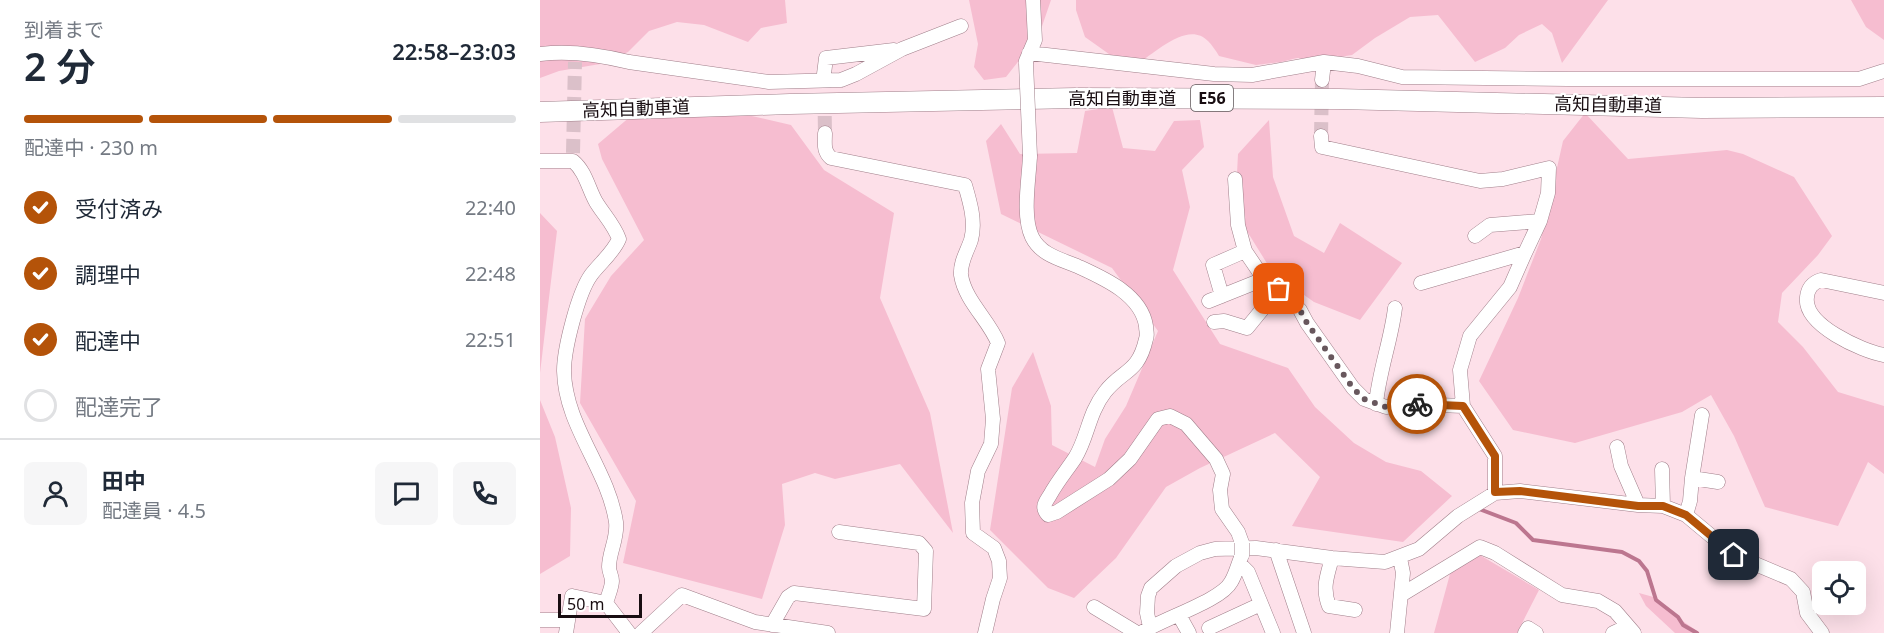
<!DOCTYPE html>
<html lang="ja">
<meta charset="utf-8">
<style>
:root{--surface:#fff;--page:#f6f6f7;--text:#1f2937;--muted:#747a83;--line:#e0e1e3;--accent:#b45309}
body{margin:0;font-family:"Noto Sans","Noto Sans JP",sans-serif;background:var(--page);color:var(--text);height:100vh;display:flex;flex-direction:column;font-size:22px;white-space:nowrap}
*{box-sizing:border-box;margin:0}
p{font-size:20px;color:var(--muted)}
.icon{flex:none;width:33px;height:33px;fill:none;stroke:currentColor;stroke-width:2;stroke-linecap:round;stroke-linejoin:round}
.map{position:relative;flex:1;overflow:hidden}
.details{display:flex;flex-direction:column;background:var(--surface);width:540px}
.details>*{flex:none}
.tools{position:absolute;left:1272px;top:561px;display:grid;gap:12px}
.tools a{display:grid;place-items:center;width:54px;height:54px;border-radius:9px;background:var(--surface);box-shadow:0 6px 24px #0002;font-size:30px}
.scale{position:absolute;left:18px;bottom:15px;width:84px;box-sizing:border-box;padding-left:6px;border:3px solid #180d11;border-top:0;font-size:16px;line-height:21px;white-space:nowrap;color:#180d11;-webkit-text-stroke:4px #fff;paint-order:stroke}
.pin{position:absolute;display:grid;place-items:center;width:51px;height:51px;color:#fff;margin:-26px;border-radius:12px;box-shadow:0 3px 9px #0006}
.courier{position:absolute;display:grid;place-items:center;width:60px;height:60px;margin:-30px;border:4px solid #b45309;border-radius:50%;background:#fff;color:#222;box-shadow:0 2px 8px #0007}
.summary em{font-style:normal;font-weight:600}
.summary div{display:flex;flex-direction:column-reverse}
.summary{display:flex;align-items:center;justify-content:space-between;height:102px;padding:0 24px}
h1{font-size:39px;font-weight:600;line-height:45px}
.bar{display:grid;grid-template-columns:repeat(4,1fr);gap:9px 6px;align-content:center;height:72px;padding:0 24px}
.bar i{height:8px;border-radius:4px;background:var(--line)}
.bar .current{background:var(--accent)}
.bar p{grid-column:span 4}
.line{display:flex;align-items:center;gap:15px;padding:0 24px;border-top:2px solid var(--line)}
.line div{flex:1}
.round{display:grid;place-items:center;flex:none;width:63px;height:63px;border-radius:9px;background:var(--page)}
ol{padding:0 24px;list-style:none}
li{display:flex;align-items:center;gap:18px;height:66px}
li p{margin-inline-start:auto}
li .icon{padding:6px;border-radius:50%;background:var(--accent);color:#fff;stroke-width:4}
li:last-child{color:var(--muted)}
li i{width:33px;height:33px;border:3px solid var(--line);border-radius:50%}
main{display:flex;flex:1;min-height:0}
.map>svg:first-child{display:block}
.green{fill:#f6bdd0}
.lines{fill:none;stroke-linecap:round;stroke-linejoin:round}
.stream{stroke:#bc768f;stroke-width:4}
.minor-tunnel{stroke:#dbc0c9;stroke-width:14;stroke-dasharray:14 7;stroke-linecap:butt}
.minor-casing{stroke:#a07f8a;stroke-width:15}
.highway-casing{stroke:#a07f8a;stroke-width:21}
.minor{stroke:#fff;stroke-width:14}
.highway{stroke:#fff;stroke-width:20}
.minor-bridge-casing{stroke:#a07f8a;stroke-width:15;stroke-linecap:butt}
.minor-bridge{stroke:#fff;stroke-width:14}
.done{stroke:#68575d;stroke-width:6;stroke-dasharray:0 10.8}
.route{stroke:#b45309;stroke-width:8}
.labels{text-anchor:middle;stroke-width:4.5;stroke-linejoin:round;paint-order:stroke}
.shield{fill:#fff;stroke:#5d5658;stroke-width:1.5}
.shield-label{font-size:16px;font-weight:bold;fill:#180d11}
.street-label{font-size:18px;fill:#180d11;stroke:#fff}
</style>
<main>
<section class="details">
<div class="summary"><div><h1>2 分</h1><p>到着まで</p></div><em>22:58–23:03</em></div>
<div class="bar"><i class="current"></i><i class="current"></i><i class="current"></i><i></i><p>配達中 · 230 m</p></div>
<ol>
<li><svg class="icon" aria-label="check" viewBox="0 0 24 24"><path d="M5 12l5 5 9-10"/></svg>受付済み<p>22:40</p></li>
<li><svg class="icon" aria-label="check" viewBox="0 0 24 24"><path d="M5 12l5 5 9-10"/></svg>調理中<p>22:48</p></li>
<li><svg class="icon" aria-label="check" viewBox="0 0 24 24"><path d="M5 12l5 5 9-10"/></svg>配達中<p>22:51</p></li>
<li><i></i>配達完了</li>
</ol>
<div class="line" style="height:108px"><a class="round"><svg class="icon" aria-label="person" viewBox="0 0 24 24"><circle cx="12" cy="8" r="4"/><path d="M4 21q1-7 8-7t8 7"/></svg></a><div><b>田中</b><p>配達員 · 4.5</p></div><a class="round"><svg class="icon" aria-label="chat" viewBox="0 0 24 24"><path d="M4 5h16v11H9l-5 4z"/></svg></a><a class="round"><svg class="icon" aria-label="phone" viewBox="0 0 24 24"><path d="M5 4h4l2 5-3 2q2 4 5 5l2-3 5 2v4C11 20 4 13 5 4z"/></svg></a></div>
</section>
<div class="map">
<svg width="1344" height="633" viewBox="0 0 1344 633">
<rect width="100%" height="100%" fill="#fde0e9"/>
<!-- green -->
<path class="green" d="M 0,0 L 245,0 L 247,23 L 221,28 L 208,42 L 164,25 L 137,22 L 109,31 L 88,52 L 60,64 L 19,71 L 0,78 Z
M 429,0 L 511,0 L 499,35 L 466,77 L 444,80 L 434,67 L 438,44 Z
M 536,0 L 1068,0 L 1022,63 L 1012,33 L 1002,24 L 979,35 L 965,48 L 935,62 L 898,15 L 870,17 L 835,38 L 812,55 L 780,60 L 757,58 L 741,62 L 716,65 L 679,56 C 676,51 672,45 668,41 C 648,20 615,53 597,64 L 576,59 L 545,37 L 536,10 Z
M 1311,0 L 1344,0 L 1344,40 L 1326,27 Z
M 572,107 L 583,148 L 615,151 L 634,121 L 660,120 L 664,147 L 642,170 L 650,207 L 633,270 L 680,344 L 748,368 L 775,407 L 814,443 L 846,462 L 881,471 L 912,496 L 863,542 L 752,526 L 780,477 L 735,433 L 660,468 L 626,487 L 576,558 L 534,598 L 508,588 L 450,530 L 472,388 L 493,352 L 511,406 L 512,445 L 555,467 L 565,439 L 586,406 L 618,331 L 572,268 L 461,214 L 446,141 L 461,124 L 480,154 L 537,153 L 545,111 Z
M 1045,113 L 1088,159 L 1187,150 L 1203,154 L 1254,177 L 1292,236 L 1278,255 L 1242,293 L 1238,322 L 1263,347 L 1298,392 L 1344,406 L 1344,474 L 1328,462 L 1298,526 L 1225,507 L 1194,436 L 1171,395 L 1142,412 L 1035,443 L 973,430 L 939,381 L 978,298 L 1001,239 L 1023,141 Z
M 203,114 L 251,125 L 284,170 L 354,213 L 340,298 L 390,413 L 413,533 L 360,464 L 295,479 L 275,473 L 242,484 L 245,525 L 222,599 L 83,563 L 96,501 L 40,403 L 45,319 L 71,276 L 104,240 L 62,159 L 58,144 L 91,116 Z
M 729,120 L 733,177 L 754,236 L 784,253 L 800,223 L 862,263 L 820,320 L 774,302 L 733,273 L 695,212 L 698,154 Z
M 0,213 L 17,231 L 0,373 Z
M 0,400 L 15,437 L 31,508 L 30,556 L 0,574 Z
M 933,551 L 999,590 L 977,633 L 894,633 L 910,574 Z
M 1099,593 L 1117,598 L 1134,615 L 1160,633 L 1135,633 L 1106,606 Z"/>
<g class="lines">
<!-- stream -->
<path class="stream" d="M 939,509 L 976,523 L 993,540 L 1082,552 L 1099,561 L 1107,571 L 1116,600 L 1138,617 L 1143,625 L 1157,633"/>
<!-- minor-tunnel -->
<path class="minor-tunnel" d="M 284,74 L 285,133
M 781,136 L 782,80
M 33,153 L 35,62"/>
<defs>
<path id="minor" d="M 489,53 L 674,74 L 712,75 L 784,62 L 818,66 L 862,77 L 1028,79 L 1319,79 L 1344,71
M 0,54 C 30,50 61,55 89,62 L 229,82 L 301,80 L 316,74 L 362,49 L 421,26
M 486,61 L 495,40 L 493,0
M 284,74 L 286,58 L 354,50
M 782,80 L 784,62
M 285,133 C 285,144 283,151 291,158 L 425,185 C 430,202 436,222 431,240 C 427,252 420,262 421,275 C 425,301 449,320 458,343 L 448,369 L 453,419 L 451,444 L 438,471 L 432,503 L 433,533 L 454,548 L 459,561 L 460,578 L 453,599 L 445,633
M 781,136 L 782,147 L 940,181 L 963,179 L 1009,168 L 1008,193 L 1000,221 L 985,253 L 970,287 L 930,336 L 920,370 L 923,406
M 490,156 C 489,179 482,216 492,237 C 501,255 520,259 537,266 C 563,278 601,294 606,326 C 606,331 608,335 606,339 C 598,374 583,369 565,392 C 548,414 548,437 535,458 C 527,470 517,482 510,495 C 505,503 501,507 508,515 L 517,512 L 569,479 L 590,459 L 618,419 L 630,416 L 646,424 L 676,459 L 683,474 L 680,490 L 682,509 L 698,532 L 702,543
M 0,161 L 33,161 C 46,172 48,188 56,202 C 64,215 74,225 79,239 C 73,253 60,263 51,275 C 38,293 24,349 24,371 C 25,426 68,469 76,522 C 78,538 69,552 69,567 C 69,572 72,576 72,581 C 72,587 68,596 66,603
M 695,179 L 698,225 L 705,251 L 724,279 L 739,289 L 760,310 L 767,323 L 813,388 L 824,399 L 846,407 L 873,404 L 923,406 L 955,456 L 955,493
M 935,236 L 950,225 L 1000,221
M 881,283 L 985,253
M 1344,293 L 1281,280 C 1272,283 1268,288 1267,297 C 1263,325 1322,351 1344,355
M 682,296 L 673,265 L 705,251
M 669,301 L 724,279
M 674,322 L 684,321 L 707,328 L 739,289
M 836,404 C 839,371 851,341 855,308
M 1077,447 L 1081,466 L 1098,505
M 1122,469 L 1123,506
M 1152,478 L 1162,415
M 1146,515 L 1150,501 L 1152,478 L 1178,482
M 736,550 L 764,633
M 792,558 C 787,576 782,588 789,606 L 815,610
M 699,563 L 708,572 L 733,633
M 861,595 L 940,547 L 955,553 L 1022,595 L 1058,601 L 1075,611 L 1094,633
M 554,607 L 597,633
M 639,615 L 649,633
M 0,620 L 28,620
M 232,625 L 248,597 L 254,593 L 384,609 L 386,551 L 379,543 L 299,532
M 610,627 L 607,613 L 608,596 L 611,588 L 636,566 L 660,553 L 675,549 L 716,548 L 792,558 L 845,562 L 879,549 L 918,516 L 955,493 L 980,491 L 1098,505 L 1123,506 L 1146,515 L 1194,555 L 1251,579 L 1263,592 L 1267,613 L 1282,633
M 669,628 L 721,604
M 26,633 L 32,596 L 66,603 L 89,633
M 101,633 L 142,595 L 215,622 L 288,633
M 601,633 C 621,619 681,601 691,582 C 696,574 698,564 702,555
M 857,633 L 863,573 L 860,558
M 985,633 L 988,628 L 996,633
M 1073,633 L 1088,626"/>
<path id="highway" d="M 0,112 L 250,104 L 536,98 L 799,99 L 1162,108 L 1344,107"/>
</defs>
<!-- minor casing -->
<use href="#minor" class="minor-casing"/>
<!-- highway casing -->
<use href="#highway" class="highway-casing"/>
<!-- minor -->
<use href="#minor" class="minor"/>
<!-- highway -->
<use href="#highway" class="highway"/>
<defs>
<path id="minor-bridge" d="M 486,63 L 490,156
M 702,555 L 702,543"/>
</defs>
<!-- minor-bridge casing -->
<use href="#minor-bridge" class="minor-bridge-casing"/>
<!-- minor-bridge -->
<use href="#minor-bridge" class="minor-bridge"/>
</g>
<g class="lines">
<!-- done -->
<path class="done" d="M 739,289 L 760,310 L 767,323 L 813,388 L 824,399 L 846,407 L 877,404"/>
<!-- route -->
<path class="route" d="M 877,404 L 923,406 L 955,456 L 955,492 L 980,491 L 1098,506 L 1123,506 L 1146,515 L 1194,555"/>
</g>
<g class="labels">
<!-- shield labels -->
<rect class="shield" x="651" y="85" width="42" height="26" rx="4.5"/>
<g class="shield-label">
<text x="672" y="104">E56</text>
</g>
<!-- street labels -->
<g class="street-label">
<text x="582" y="105">高知自動車道</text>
<text transform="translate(1068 105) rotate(1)" y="6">高知自動車道</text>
<text transform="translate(96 109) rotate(-2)" y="6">高知自動車道</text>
</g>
</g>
</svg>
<div class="tools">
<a><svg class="icon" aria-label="locate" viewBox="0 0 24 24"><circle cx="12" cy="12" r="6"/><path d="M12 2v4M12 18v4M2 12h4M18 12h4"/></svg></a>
</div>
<div class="scale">50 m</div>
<div class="pin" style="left:739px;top:289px;background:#ea580c"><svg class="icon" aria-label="bag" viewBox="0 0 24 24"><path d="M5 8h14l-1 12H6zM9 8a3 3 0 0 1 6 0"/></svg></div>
<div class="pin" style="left:1194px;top:555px;background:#1f2937"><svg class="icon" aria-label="home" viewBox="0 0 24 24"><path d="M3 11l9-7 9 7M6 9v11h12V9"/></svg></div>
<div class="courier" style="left:877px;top:404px"><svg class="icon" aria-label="bike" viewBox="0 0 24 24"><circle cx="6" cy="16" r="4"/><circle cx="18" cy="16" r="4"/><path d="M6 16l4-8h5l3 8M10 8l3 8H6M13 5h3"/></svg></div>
</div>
</main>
